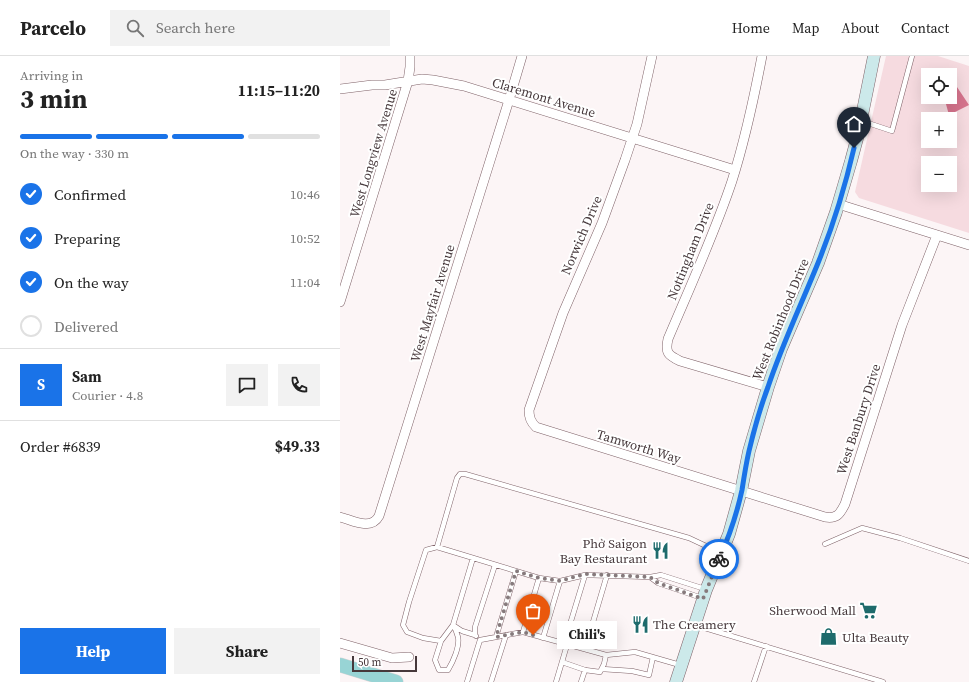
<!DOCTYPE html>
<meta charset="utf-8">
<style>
:root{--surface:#fff;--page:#f2f2f2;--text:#222;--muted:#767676;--line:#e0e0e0;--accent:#1a73e8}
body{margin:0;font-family:"Source Serif 4",serif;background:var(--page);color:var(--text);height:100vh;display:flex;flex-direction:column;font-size:15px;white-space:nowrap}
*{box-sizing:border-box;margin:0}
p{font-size:13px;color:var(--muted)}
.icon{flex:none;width:22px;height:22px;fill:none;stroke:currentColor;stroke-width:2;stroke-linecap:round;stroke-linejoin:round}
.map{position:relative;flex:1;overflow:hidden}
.sheet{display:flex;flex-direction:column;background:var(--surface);width:340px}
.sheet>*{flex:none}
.tools{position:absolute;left:581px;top:12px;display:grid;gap:8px}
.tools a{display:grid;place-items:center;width:36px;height:36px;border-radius:0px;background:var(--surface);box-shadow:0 4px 16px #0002;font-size:20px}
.scale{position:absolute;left:12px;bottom:10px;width:65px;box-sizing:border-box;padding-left:4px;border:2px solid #46383b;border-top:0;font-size:11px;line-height:14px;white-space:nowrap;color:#46383b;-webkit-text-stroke:3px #fff;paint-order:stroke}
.pin{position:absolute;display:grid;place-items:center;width:34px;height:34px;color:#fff;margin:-41px -17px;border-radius:50% 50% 50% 0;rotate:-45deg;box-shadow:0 0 4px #0007}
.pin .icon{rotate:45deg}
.courier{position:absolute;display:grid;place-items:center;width:40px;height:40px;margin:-20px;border:3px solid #1a73e8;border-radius:50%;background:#fff;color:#222;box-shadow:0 1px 5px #0007}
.bubble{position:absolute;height:28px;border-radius:0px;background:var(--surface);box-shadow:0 4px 16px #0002;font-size:13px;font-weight:700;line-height:28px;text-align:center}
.summary em{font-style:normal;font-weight:700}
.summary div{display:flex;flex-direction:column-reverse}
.summary{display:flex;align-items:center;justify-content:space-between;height:68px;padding:0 20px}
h1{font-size:26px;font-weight:700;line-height:30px}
.bar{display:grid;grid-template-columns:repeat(4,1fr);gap:6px 4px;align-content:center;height:48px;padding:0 20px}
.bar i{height:5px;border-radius:3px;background:var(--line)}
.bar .current{background:var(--accent)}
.bar p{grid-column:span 4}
.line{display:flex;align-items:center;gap:10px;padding:0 20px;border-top:1px solid var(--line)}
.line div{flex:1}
.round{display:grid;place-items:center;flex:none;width:42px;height:42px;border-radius:0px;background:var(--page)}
ol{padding:0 20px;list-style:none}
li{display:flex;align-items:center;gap:12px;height:44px}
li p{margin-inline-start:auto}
li .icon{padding:4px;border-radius:50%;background:var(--accent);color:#fff;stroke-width:4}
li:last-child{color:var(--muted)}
li i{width:22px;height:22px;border:2px solid var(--line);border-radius:50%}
.button{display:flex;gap:8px;margin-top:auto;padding:8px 20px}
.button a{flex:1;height:46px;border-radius:0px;background:var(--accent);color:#fff;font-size:16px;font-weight:700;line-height:46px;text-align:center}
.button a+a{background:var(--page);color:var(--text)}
header{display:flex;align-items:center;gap:24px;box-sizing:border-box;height:56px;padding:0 20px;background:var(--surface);border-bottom:1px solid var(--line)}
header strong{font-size:19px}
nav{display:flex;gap:22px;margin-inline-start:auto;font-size:14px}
.search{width:280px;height:36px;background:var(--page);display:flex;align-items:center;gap:10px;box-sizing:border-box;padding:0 14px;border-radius:0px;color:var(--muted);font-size:15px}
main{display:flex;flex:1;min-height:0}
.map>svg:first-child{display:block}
.green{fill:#f6dbe0;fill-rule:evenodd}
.water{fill:#d6748d}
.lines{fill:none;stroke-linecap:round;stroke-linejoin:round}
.lane-casing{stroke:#7f6268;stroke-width:5.5}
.street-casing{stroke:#7f6268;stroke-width:10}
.secondary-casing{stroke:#7f6268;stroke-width:13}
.primary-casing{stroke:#d6d3d4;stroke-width:15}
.lane{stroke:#fff;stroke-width:4.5}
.street{stroke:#fff;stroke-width:9}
.secondary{stroke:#cce9ea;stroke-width:12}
.primary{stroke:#98d4d5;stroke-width:14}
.done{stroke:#867a7c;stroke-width:4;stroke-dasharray:0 7.2}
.route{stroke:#1a73e8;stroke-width:5}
.labels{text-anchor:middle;stroke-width:4;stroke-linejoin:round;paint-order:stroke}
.street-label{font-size:13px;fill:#46383b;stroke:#fff}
.poi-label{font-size:13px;fill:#46383b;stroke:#fff;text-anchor:end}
</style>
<header>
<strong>Parcelo</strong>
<div class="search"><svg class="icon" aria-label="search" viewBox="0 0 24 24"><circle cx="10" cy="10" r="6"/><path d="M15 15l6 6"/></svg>Search here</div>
<nav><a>Home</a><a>Map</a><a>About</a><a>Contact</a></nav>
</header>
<main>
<section class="sheet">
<div class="summary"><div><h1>3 min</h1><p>Arriving in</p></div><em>11:15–11:20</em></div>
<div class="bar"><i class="current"></i><i class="current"></i><i class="current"></i><i></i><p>On the way · 330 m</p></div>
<ol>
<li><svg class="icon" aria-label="check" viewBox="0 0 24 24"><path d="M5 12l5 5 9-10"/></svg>Confirmed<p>10:46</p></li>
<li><svg class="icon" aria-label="check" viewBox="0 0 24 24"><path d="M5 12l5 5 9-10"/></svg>Preparing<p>10:52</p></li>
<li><svg class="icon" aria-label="check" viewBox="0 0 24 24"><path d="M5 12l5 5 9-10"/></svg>On the way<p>11:04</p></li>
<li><i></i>Delivered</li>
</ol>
<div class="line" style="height:72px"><b class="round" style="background:var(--accent);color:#fff">S</b><div><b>Sam</b><p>Courier · 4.8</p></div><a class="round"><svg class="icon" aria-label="chat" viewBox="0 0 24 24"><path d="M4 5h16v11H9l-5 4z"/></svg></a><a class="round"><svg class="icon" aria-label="phone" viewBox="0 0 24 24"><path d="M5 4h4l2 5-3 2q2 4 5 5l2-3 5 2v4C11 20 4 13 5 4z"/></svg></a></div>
<div class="line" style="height:52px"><div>Order #6839</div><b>$49.33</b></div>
<div class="button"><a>Help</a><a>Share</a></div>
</section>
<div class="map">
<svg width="629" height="626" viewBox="0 0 629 626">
<rect width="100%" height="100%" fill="#fcf5f6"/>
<!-- green -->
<path class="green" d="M 546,0 L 598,0 L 629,10 L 629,177 L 519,142 L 515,136 ZM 588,19 L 610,19 L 610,41 L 588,41 ZM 588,63 L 610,63 L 610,85 L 588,85 ZM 588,107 L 610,107 L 610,129 L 588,129 Z"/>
<!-- water -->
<path class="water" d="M 613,25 L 629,49 L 609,59 L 604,41 L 610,41 L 610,26 Z"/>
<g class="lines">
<defs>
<path id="lane" d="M 522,65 L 552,75 L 572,0
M 485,488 L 522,472 L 560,482 L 629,505
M 97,491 L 117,422 L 120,418 L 125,418 L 349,482 L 381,497
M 133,502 L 113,569 L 122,575 L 135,579
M 310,521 L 318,527 L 362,542
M 113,569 C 115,572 117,577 118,581 C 120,590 113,606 108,614 L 99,614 L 95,604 L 101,585 Z
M 355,569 L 543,626
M 183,576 L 199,522
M 136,580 L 135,579 L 135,571 L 155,509
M 156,581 L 176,515
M 203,582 L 220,525
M 140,584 L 183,576 L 266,599 L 295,596 L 340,609
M 101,585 L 83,582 L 67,576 L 63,569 L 69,546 L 86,494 L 97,491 L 199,522 L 220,525 L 245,519 L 310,521 L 321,519 L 365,533
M 224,588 L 245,519
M 245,593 L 267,519
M 222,606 L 245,614
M 262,613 L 292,615 L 309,619 L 313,601
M 127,626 L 140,584
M 151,626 L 166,579
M 216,626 L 227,589
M 241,626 L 245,614 L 260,616 L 264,608 L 266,599
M 414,626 L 426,590"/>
<path id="street" d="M 312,0 L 297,68 L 285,104 L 262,167 L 223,257 L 189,354 C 189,362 191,366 196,371 L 485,461 C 497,463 500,458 505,448 L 562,269 L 597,179
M 422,0 C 414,42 405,84 392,125 C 374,179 350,231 328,283 C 325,297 328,299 340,305 L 428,331
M 0,33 L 32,29 L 45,29 L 82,23 L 93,24 L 124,30 L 395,114
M 498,148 L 629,189
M 0,246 L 68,25 L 70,11 L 70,0
M 0,461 C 12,464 31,475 39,460 L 169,44 L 182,0
M 0,587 L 52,602 L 69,601"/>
<path id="secondary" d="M 336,626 L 366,534 L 389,478 L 401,435 L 409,395 L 428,331 L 441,293 L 478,207 L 496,156 L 511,105 L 518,79 L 534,0"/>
<path id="primary" d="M 0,609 L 56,626"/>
</defs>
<!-- lane casing -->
<use href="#lane" class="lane-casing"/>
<!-- street casing -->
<use href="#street" class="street-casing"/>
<!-- secondary casing -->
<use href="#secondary" class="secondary-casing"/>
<!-- primary casing -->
<use href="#primary" class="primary-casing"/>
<!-- lane -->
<use href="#lane" class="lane"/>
<!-- street -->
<use href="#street" class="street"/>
<!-- secondary -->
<use href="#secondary" class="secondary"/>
<!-- primary -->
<use href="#primary" class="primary"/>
</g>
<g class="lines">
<!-- done -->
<path class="done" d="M 193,579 L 183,576 L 156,581 L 176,515 L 199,522 L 220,525 L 245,518 L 310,521 L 318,527 L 363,543 L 379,503"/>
<!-- route -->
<path class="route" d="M 379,503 C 389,481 397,457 402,434 C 404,421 406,408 409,395 C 414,374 420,352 428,331 C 442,289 461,249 478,207 C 493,170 505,131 514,92"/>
</g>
<!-- icons -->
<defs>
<symbol id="restaurant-bare" viewBox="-9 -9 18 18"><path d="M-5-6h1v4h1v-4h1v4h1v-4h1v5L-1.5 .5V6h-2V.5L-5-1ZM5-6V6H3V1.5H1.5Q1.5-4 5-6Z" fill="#1e6b6c" stroke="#fff" stroke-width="2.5" paint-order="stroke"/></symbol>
<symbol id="supermarket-bare" viewBox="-9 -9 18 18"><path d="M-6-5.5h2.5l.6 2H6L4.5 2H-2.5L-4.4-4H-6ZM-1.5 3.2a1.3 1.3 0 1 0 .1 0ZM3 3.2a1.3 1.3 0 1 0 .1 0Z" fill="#1e6b6c" stroke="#fff" stroke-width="2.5" paint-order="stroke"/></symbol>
<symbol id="shop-bare" viewBox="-9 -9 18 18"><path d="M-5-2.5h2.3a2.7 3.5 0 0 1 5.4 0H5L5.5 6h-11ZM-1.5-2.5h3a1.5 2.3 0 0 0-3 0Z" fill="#1e6b6c" stroke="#fff" stroke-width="2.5" paint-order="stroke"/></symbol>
</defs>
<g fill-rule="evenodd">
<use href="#restaurant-bare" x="308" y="482" width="25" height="25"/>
<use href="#supermarket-bare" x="516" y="542" width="25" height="25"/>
<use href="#restaurant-bare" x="288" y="556" width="25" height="25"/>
<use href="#shop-bare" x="476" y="568" width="25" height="25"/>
</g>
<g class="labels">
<!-- street labels -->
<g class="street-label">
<text transform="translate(204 41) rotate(17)" y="5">Claremont Avenue</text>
<text transform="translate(33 97) rotate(-73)" y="5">West Longview Avenue</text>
<text transform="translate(241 179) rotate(-67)" y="5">Norwich Drive</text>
<text transform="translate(350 195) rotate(-68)" y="5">Nottingham Drive</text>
<text transform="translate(92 247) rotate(-73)" y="5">West Mayfair Avenue</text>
<text transform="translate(440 263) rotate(-68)" y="5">West Robinhood Drive</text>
<text transform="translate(518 363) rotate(-72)" y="5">West Banbury Drive</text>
<text transform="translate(299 390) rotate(17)" y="5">Tamworth Way</text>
</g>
<!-- poi labels -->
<g class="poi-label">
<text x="307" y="492">Phở Saigon<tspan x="307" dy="15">Bay Restaurant</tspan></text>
<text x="516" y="559">Sherwood Mall</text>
<text x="313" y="573" text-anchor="start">The Creamery</text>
<text x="502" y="586" text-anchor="start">Ulta Beauty</text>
</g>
</g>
</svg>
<div class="tools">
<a><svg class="icon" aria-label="locate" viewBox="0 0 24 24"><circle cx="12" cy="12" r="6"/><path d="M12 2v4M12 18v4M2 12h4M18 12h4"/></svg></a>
<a>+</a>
<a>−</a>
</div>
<div class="scale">50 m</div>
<div class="pin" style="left:193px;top:579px;background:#ea580c"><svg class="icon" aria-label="bag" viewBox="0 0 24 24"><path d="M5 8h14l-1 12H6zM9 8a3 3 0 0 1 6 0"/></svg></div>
<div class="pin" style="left:514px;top:92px;background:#1f2937"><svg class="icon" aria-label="home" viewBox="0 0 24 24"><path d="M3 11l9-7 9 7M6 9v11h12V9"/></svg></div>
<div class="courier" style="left:379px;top:503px"><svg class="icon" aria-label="bike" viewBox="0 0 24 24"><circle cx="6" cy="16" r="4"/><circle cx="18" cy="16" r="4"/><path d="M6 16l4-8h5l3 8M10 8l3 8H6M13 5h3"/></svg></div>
<div class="bubble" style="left:217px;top:565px;width:60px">Chili's</div>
</div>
</main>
